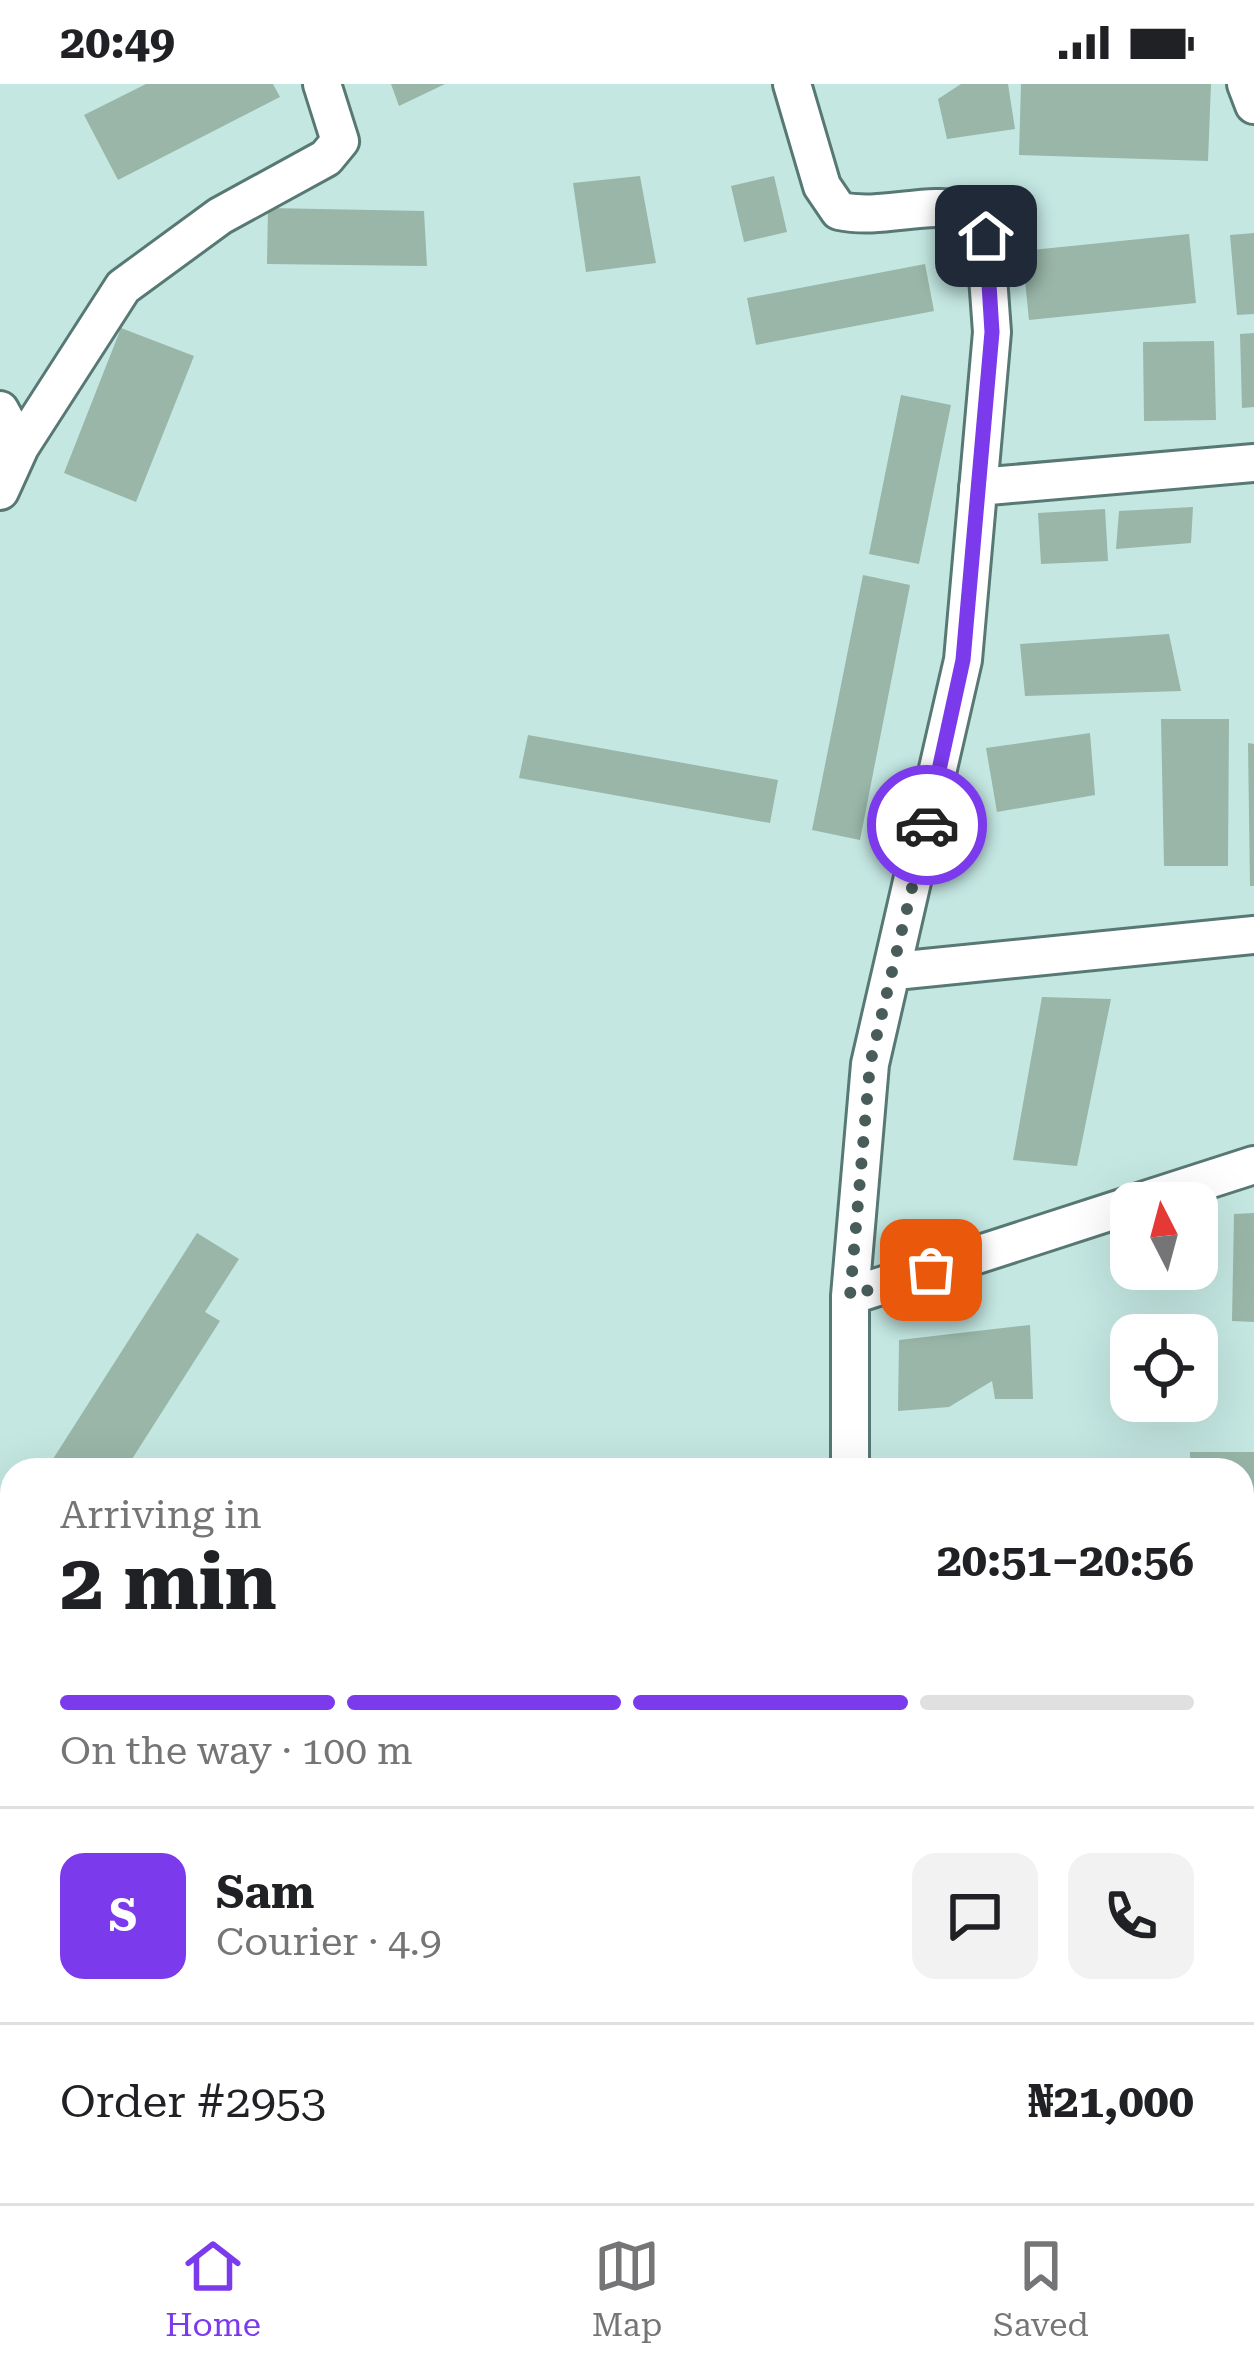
<!DOCTYPE html>
<meta charset="utf-8">
<style>
:root{--surface:#fff;--page:#f2f2f2;--text:#202124;--muted:#757577;--line:#e0e0e0;--accent:#7c3aed}
body{margin:0;font-family:"Roboto Serif",serif;background:var(--page);color:var(--text);height:100vh;display:flex;flex-direction:column;font-size:45px;white-space:nowrap}
*{box-sizing:border-box;margin:0}
p{font-size:39px;color:var(--muted)}
.icon{flex:none;width:66px;height:66px;fill:none;stroke:currentColor;stroke-width:2;stroke-linecap:round;stroke-linejoin:round}
.map{position:relative;flex:1;overflow:hidden}
.drawer{position:absolute;left:0px;top:1374px;width:1254px;height:747px;display:flex;flex-direction:column;background:var(--surface);border-radius:36px 36px 0 0;box-shadow:0 12px 48px #0002}
.drawer>*{flex:none}
.needle{width:78px;rotate:354deg}
.tools{position:absolute;left:1110px;top:1098px;display:grid;gap:24px}
.tools a{display:grid;place-items:center;width:108px;height:108px;border-radius:24px;background:var(--surface);box-shadow:0 12px 48px #0002;font-size:60px}
.pin{position:absolute;display:grid;place-items:center;width:102px;height:102px;color:#fff;margin:-51px;border-radius:24px;box-shadow:0 6px 18px #0006}
.courier{position:absolute;display:grid;place-items:center;width:120px;height:120px;margin:-60px;border:9px solid #7c3aed;border-radius:50%;background:#fff;color:#222;box-shadow:0 3px 15px #0007}
.overview em{font-style:normal;font-weight:700}
.overview div{display:flex;flex-direction:column-reverse}
.overview{display:flex;align-items:center;justify-content:space-between;height:204px;padding:0 60px}
h1{font-size:78px;font-weight:700;line-height:90px}
.bar{display:grid;grid-template-columns:repeat(4,1fr);gap:18px 12px;align-content:center;height:144px;padding:0 60px}
.bar i{height:15px;border-radius:9px;background:var(--line)}
.bar .selected{background:var(--accent)}
.bar p{grid-column:span 4}
.line{display:flex;align-items:center;gap:30px;padding:0 60px;border-top:3px solid var(--line)}
.line div{flex:1}
.round{display:grid;place-items:center;flex:none;width:126px;height:126px;border-radius:24px;background:var(--page)}
.status{display:flex;justify-content:space-between;align-items:center;height:84px;padding:0 60px;background:var(--surface);direction:ltr}
.status svg{height:33px;fill:currentColor}
.menu{display:flex;justify-content:space-around;align-items:center;height:168px;border-top:3px solid var(--line);background:var(--surface);font-size:33px;color:var(--muted)}
.menu a{display:grid;justify-items:center;gap:6px}
.menu .selected{color:var(--accent)}
.map>svg:first-child{display:block}
.building{fill:#99b6a8}
.lines{fill:none;stroke-linecap:round;stroke-linejoin:round}
.street-casing{stroke:#587874;stroke-width:42}
.street{stroke:#fff;stroke-width:36}
.done{stroke:#485d5a;stroke-width:12;stroke-dasharray:0 21.6}
.route{stroke:#7c3aed;stroke-width:15}
</style>
<div class="status"><b>20:49</b><svg viewBox="0 0 49 12"><path d="M0 12V9h3v3zM5 12V6h3v6zM10 12V3h3v9zM15 12V0h3v12zM26 1h20v11H26zM47 4h2v5h-2z"/></svg></div>
<div class="map">
<svg width="1254" height="2119" viewBox="0 0 1254 2119">
<rect width="100%" height="100%" fill="#c4e7e2"/>
<!-- building -->
<path class="building" d="M 146,0 L 273,0 L 280,13 L 118,96 L 84,31 Z
M 391,0 L 445,0 L 399,22 Z
M 961,0 L 1008,0 L 1015,45 L 947,55 L 938,15 Z
M 1021,0 L 1211,0 L 1208,77 L 1019,71 Z
M 640,92 L 656,179 L 586,188 L 573,99 Z
M 774,92 L 787,148 L 744,158 L 731,102 Z
M 268,124 L 424,127 L 427,182 L 267,180 Z
M 1254,149 L 1254,230 L 1237,231 L 1230,151 Z
M 1189,150 L 1196,219 L 1029,236 L 1022,167 Z
M 925,180 L 934,227 L 756,261 L 747,214 Z
M 121,244 L 194,272 L 136,418 L 64,389 Z
M 1254,249 L 1254,323 L 1242,324 L 1240,250 Z
M 1214,257 L 1216,336 L 1144,337 L 1143,258 Z
M 901,311 L 951,321 L 919,480 L 869,470 Z
M 1193,423 L 1191,459 L 1116,465 L 1119,427 Z
M 1105,425 L 1108,477 L 1041,480 L 1038,429 Z
M 863,491 L 910,501 L 860,756 L 812,746 Z
M 1169,550 L 1181,607 L 1025,612 L 1020,560 Z
M 1161,635 L 1229,635 L 1228,782 L 1164,782 Z
M 1090,649 L 1095,711 L 997,728 L 986,664 Z
M 528,651 L 778,696 L 770,739 L 519,694 Z
M 1248,659 L 1254,660 L 1254,802 L 1250,802 Z
M 1042,913 L 1111,915 L 1077,1082 L 1013,1076 Z
M 1254,1129 L 1254,1238 L 1232,1237 L 1234,1130 Z
M 197,1149 L 239,1175 L 205,1228 L 220,1237 L 125,1386 L 46,1386 Z
M 1030,1241 L 1033,1315 L 995,1315 L 992,1297 L 949,1323 L 898,1327 L 899,1256 Z
M 1190,1368 L 1254,1368 L 1254,1411 L 1242,1411 L 1242,1386 L 1190,1386 Z
M 1254,1827 L 1254,1974 L 1242,1976 L 1242,1829 Z
M 0,2085 L 15,2119 L 0,2119 Z
M 80,2109 L 153,2109 L 153,2119 L 80,2119 Z
M 165,2109 L 227,2109 L 227,2119 L 165,2119 Z
M 304,2109 L 366,2109 L 367,2119 L 305,2119 Z
M 381,2109 L 452,2109 L 453,2119 L 382,2119 Z
M 562,2109 L 636,2109 L 636,2119 L 562,2119 Z
M 814,2109 L 880,2109 L 880,2112 L 816,2119 Z"/>
<g class="lines">
<defs>
<path id="street" d="M 792,0 L 822,102 L 839,127 C 884,136 925,117 968,127 L 985,152 L 992,248 L 963,576 L 870,980 L 850,1212 L 850,1386
M 1246,0 L 1254,21
M 0,326 L 20,363
M 978,403 L 1254,379
M 0,407 L 20,363 L 123,203 L 220,132 L 326,74 L 340,57 L 322,0
M 895,887 L 1254,851
M 1136,1119 L 1254,1081
M 850,1212 L 1131,1121
M 1242,1582 L 1254,1578
M 0,1983 L 12,1979
M 1242,2079 L 1254,2072
M 691,2109 L 691,2119
M 1160,2119 L 1181,2109"/>
</defs>
<!-- street casing -->
<use href="#street" class="street-casing"/>
<!-- street -->
<use href="#street" class="street"/>
</g>
<g class="lines">
<!-- done -->
<path class="done" d="M 927,741 L 870,980 L 850,1212 L 931,1186"/>
<!-- route -->
<path class="route" d="M 927,741 L 963,576 L 992,248 L 986,152"/>
</g>
</svg>
<div class="tools">
<a><svg class="needle" viewBox="-14 -14 28 28"><path d="M0-13l5 13h-10z" fill="#e53935"/><path d="M0 13l5-13h-10z" fill="#757577"/></svg></a>
<a><svg class="icon" aria-label="locate" viewBox="0 0 24 24"><circle cx="12" cy="12" r="6"/><path d="M12 2v4M12 18v4M2 12h4M18 12h4"/></svg></a>
</div>
<div class="pin" style="left:931px;top:1186px;background:#ea580c"><svg class="icon" aria-label="bag" viewBox="0 0 24 24"><path d="M5 8h14l-1 12H6zM9 8a3 3 0 0 1 6 0"/></svg></div>
<div class="pin" style="left:986px;top:152px;background:#1f2937"><svg class="icon" aria-label="home" viewBox="0 0 24 24"><path d="M3 11l9-7 9 7M6 9v11h12V9"/></svg></div>
<div class="courier" style="left:927px;top:741px"><svg class="icon" aria-label="car" viewBox="0 0 24 24"><path d="M5 17H2v-5l4-1 3-4h7l3 4 3 1v5h-3M9 17h6M6 11h13"/><circle cx="7" cy="17" r="2"/><circle cx="17" cy="17" r="2"/></svg></div>
<section class="drawer">
<div class="overview"><div><h1>2 min</h1><p>Arriving in</p></div><em>20:51–20:56</em></div>
<div class="bar"><i class="selected"></i><i class="selected"></i><i class="selected"></i><i></i><p>On the way · 100 m</p></div>
<div class="line" style="height:216px"><b class="round" style="background:var(--accent);color:#fff">S</b><div><b>Sam</b><p>Courier · 4.9</p></div><a class="round"><svg class="icon" aria-label="chat" viewBox="0 0 24 24"><path d="M4 5h16v11H9l-5 4z"/></svg></a><a class="round"><svg class="icon" aria-label="phone" viewBox="0 0 24 24"><path d="M5 4h4l2 5-3 2q2 4 5 5l2-3 5 2v4C11 20 4 13 5 4z"/></svg></a></div>
<div class="line" style="height:156px"><div>Order #2953</div><b>₦21,000</b></div>
</section>
</div>
<nav class="menu">
<a class="selected"><svg class="icon" aria-label="home" viewBox="0 0 24 24"><path d="M3 11l9-7 9 7M6 9v11h12V9"/></svg>Home</a>
<a><svg class="icon" aria-label="map" viewBox="0 0 24 24"><path d="M3 6l6-2 6 2 6-2v14l-6 2-6-2-6 2zM9 4v14M15 6v14"/></svg>Map</a>
<a><svg class="icon" aria-label="saved" viewBox="0 0 24 24"><path d="M7 4h10v16l-5-4-5 4z"/></svg>Saved</a>
</nav>
